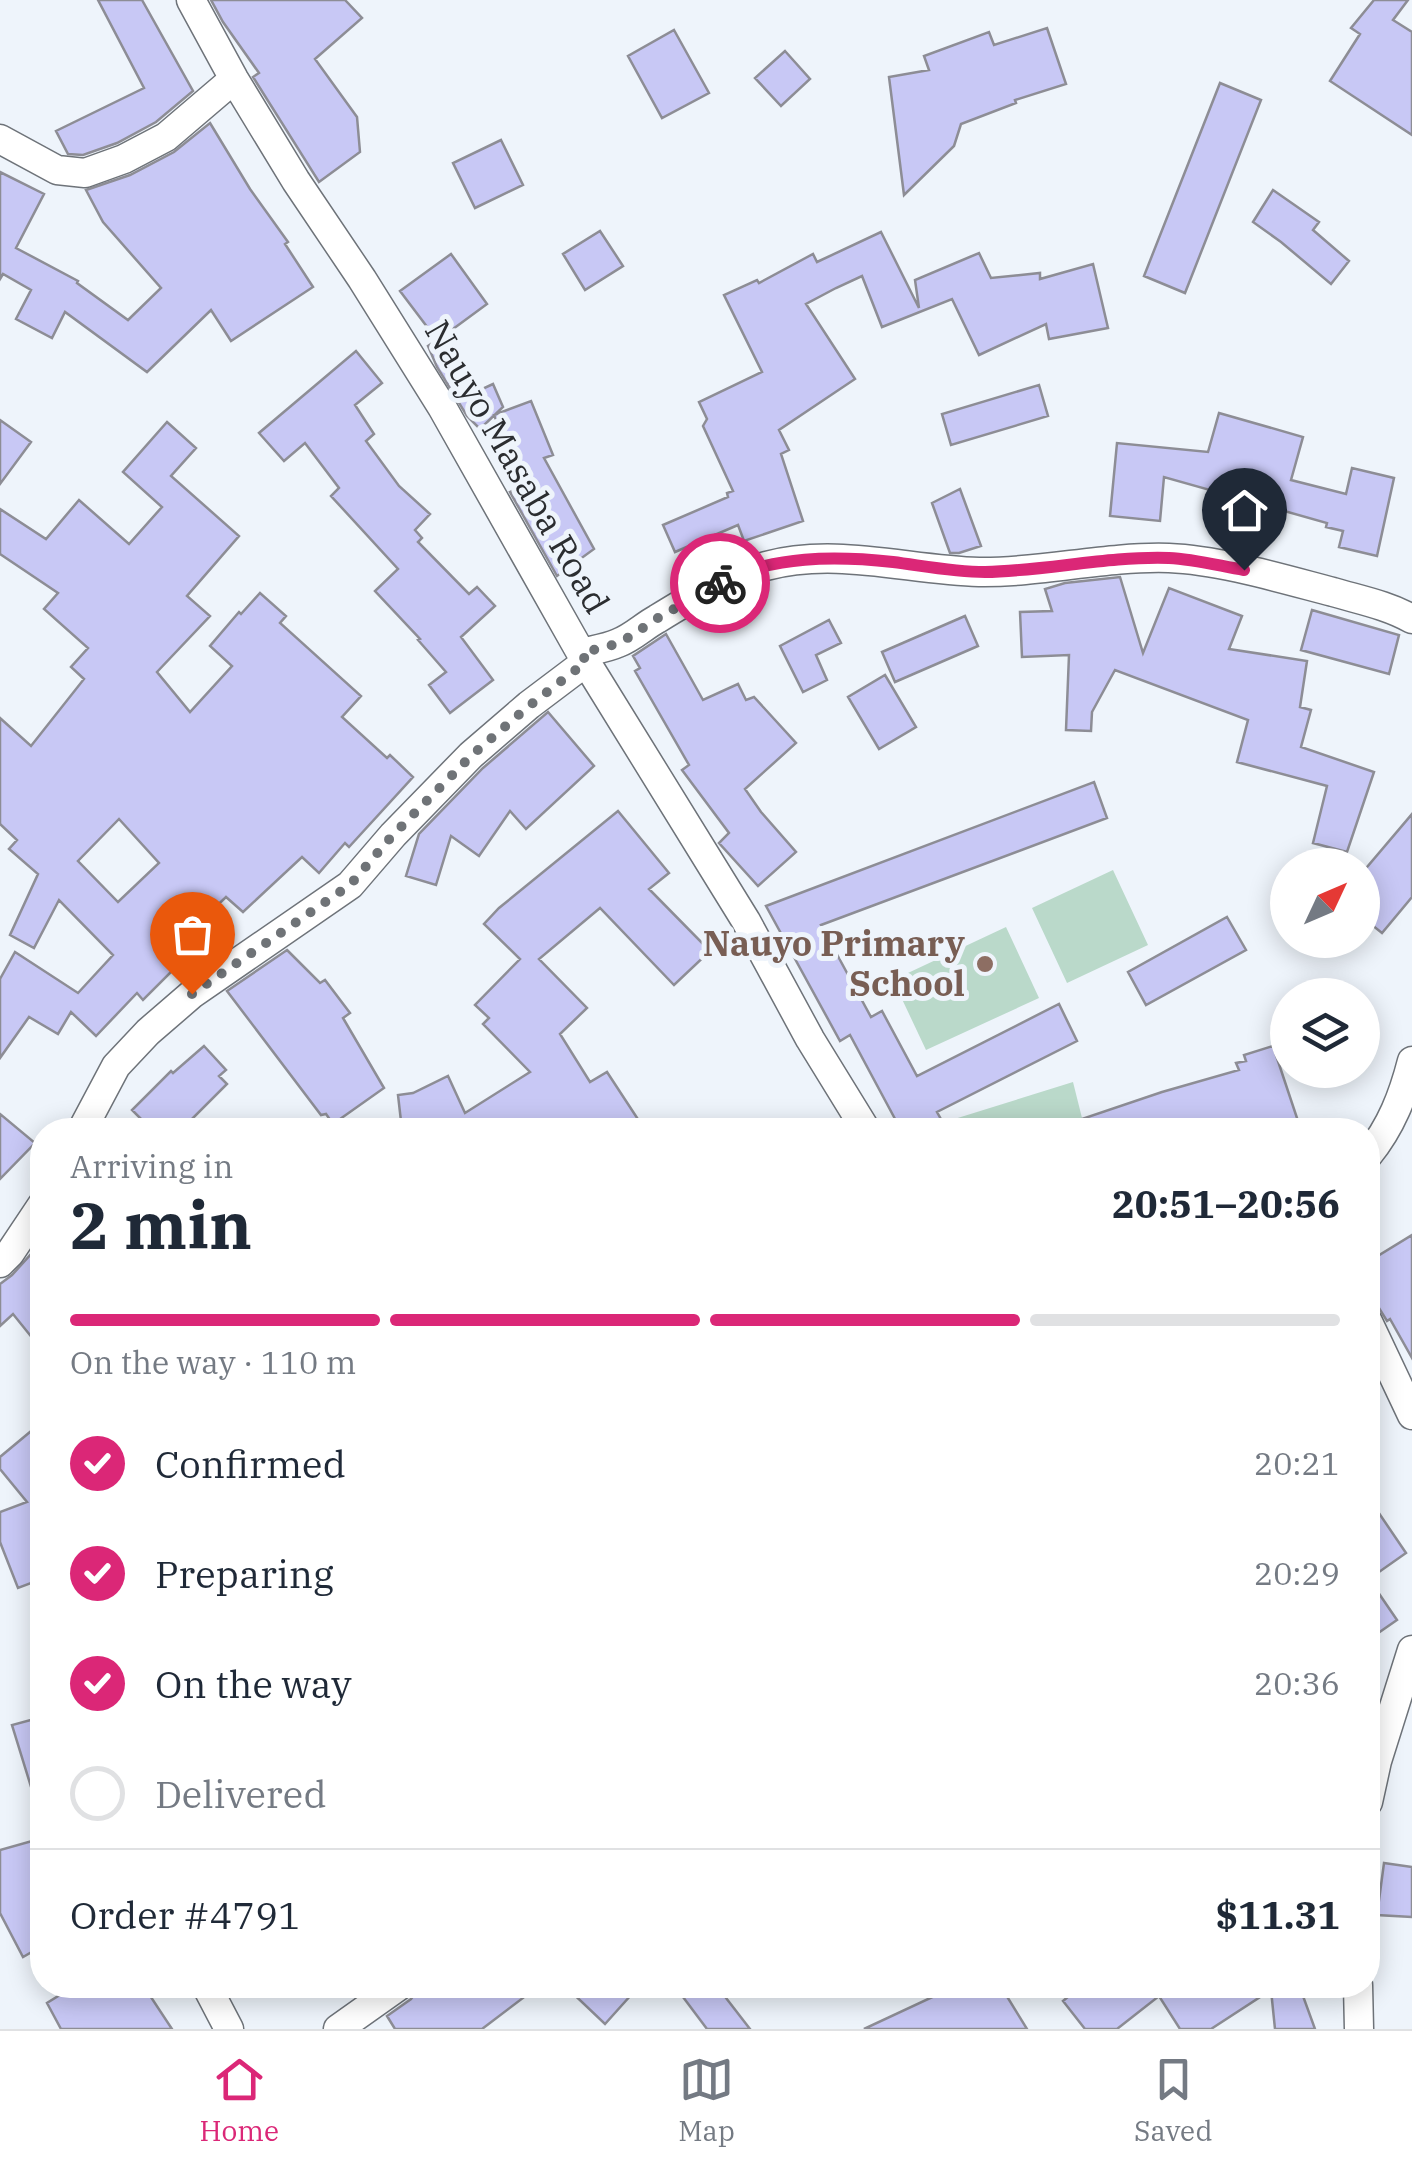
<!DOCTYPE html>
<meta charset="utf-8">
<style>
:root{--surface:#fff;--page:#f6f6f7;--text:#1f2937;--muted:#747a83;--line:#e0e1e3;--accent:#db2777}
body{margin:0;font-family:"IBM Plex Serif",serif;background:var(--page);color:var(--text);height:100vh;display:flex;flex-direction:column;font-size:38px;white-space:nowrap}
*{box-sizing:border-box;margin:0}
p{font-size:32px;color:var(--muted)}
.icon{flex:none;width:55px;height:55px;fill:none;stroke:currentColor;stroke-width:2;stroke-linecap:round;stroke-linejoin:round}
.map{position:relative;flex:1;overflow:hidden}
.details{position:absolute;left:30px;top:1118px;width:1350px;height:880px;display:flex;flex-direction:column;background:var(--surface);border-radius:40px;box-shadow:0 5px 25px #0003}
.details>*{flex:none}
.needle{width:65px;rotate:46deg}
.buttons{position:absolute;left:1270px;top:848px;display:grid;gap:20px}
.buttons a{display:grid;place-items:center;width:110px;height:110px;border-radius:50%;background:var(--surface);box-shadow:0 5px 25px #0003;font-size:50px}
.pin{position:absolute;display:grid;place-items:center;width:85px;height:85px;color:#fff;margin:-102px -42px;border-radius:50% 50% 50% 0;rotate:-45deg;box-shadow:0 0 10px #0007}
.pin .icon{rotate:45deg}
.courier{position:absolute;display:grid;place-items:center;width:100px;height:100px;margin:-50px;border:8px solid #db2777;border-radius:50%;background:#fff;color:#222;box-shadow:0 2px 12px #0007}
.overview em{font-style:normal;font-weight:800}
.overview div{display:flex;flex-direction:column-reverse}
.overview{display:flex;align-items:center;justify-content:space-between;height:170px;padding:0 40px}
h1{font-size:65px;font-weight:800;line-height:75px}
.bar{display:grid;grid-template-columns:repeat(4,1fr);gap:15px 10px;align-content:center;height:120px;padding:0 40px}
.bar i{height:12px;border-radius:8px;background:var(--line)}
.bar .selected{background:var(--accent)}
.bar p{grid-column:span 4}
.line{display:flex;align-items:center;gap:25px;padding:0 40px;border-top:2px solid var(--line)}
.line div{flex:1}
ol{padding:0 40px;list-style:none}
li{display:flex;align-items:center;gap:30px;height:110px}
li p{margin-inline-start:auto}
li .icon{padding:10px;border-radius:50%;background:var(--accent);color:#fff;stroke-width:4}
li:last-child{color:var(--muted)}
li i{width:55px;height:55px;border:5px solid var(--line);border-radius:50%}
.menu{display:flex;justify-content:space-around;align-items:center;height:140px;border-top:2px solid var(--line);background:var(--surface);font-size:28px;color:var(--muted)}
.menu a{display:grid;justify-items:center;gap:5px}
.menu .selected{color:var(--accent)}
.map>svg:first-child{display:block}
.green{fill:#bad9ca}
.building{fill:#c8c8f5;stroke:#8d8d95;stroke-width:2.5;fill-rule:evenodd}
.lines{fill:none;stroke-linecap:round;stroke-linejoin:round}
.street-casing{stroke:#6e7379;stroke-width:31}
.street{stroke:#fff;stroke-width:28}
.done{stroke:#6f7377;stroke-width:10;stroke-dasharray:0 18}
.route{stroke:#db2777;stroke-width:12}
.education-dot{fill:#8d6e63;stroke:#eef4fb;stroke-width:4}
.labels{text-anchor:middle;stroke-width:10;stroke-linejoin:round;paint-order:stroke}
.street-label{font-size:35px;fill:#2b2d30;stroke:#eef4fb}
.education-label{font-size:35px;font-weight:bold;fill:#785e54;stroke:#eef4fb;text-anchor:end}
</style>
<div class="map">
<svg width="1412" height="2029" viewBox="0 0 1412 2029">
<rect width="100%" height="100%" fill="#eef4fb"/>
<!-- green -->
<path class="green" d="M 1113,870 L 1148,945 L 1067,983 L 1032,908 Z
M 1006,927 L 1039,998 L 926,1050 L 893,980 Z
M 1073,1082 L 1085,1130 L 950,1130 L 948,1121 Z"/>
<!-- building -->
<path class="building" d="M 98,0 L 142,0 L 193,91 L 156,122 L 117,143 L 83,155 L 68,154 L 56,131 L 144,88 Z
M 211,0 L 345,0 L 362,18 L 315,59 L 357,117 L 360,152 L 319,182 L 253,77 L 259,73 L 223,22 Z
M 1374,0 L 1408,0 L 1393,20 L 1412,32 L 1412,135 L 1330,81 L 1360,34 L 1351,28 Z
M 1047,28 L 1066,84 L 1015,100 L 1016,103 L 961,124 L 954,146 L 904,195 L 889,77 L 929,70 L 924,56 L 989,32 L 994,45 Z
M 674,30 L 709,93 L 662,118 L 628,56 Z
M 785,51 L 810,79 L 781,106 L 755,78 Z
M 1220,83 L 1261,100 L 1185,293 L 1144,276 Z
M 210,123 L 250,189 L 288,242 L 285,244 L 313,287 L 231,341 L 211,310 L 147,372 L 65,312 L 52,338 L 16,319 L 31,290 L 3,274 L 0,279 L 0,172 L 44,194 L 16,248 L 78,281 L 77,283 L 128,320 L 161,288 L 103,222 L 86,190 L 130,175 L 174,152 Z
M 501,140 L 523,185 L 475,208 L 453,163 Z
M 1273,190 L 1319,222 L 1313,230 L 1349,261 L 1331,284 L 1281,242 L 1253,222 Z
M 600,231 L 623,266 L 585,290 L 563,254 Z
M 881,232 L 919,308 L 915,280 L 979,253 L 991,278 L 1040,273 L 1040,279 L 1093,264 L 1108,328 L 1049,339 L 1046,324 L 979,355 L 952,299 L 882,327 L 862,276 L 836,288 L 806,304 L 855,379 L 779,430 L 789,450 L 781,454 L 803,521 L 744,541 L 738,525 L 675,552 L 663,525 L 728,497 L 727,493 L 733,491 L 703,426 L 707,419 L 699,402 L 762,372 L 724,295 L 757,280 L 759,283 L 813,254 L 817,262 Z
M 451,254 L 487,304 L 438,340 L 476,392 L 493,384 L 503,407 L 480,429 L 467,416 L 437,367 L 428,346 L 437,340 L 400,291 Z
M 356,351 L 382,383 L 355,405 L 374,434 L 366,441 L 399,486 L 430,514 L 415,530 L 422,538 L 418,542 L 469,594 L 477,587 L 495,606 L 461,637 L 493,680 L 450,713 L 429,685 L 446,672 L 418,640 L 420,639 L 375,591 L 398,569 L 331,496 L 339,488 L 305,443 L 284,461 L 259,433 Z
M 1039,385 L 1048,416 L 951,445 L 942,414 Z
M 531,401 L 553,455 L 544,458 L 594,549 L 557,576 L 510,492 L 523,486 L 494,415 Z
M 1219,413 L 1303,437 L 1291,480 L 1346,494 L 1352,468 L 1394,478 L 1377,556 L 1339,547 L 1343,531 L 1326,527 L 1327,523 L 1164,477 L 1160,521 L 1110,516 L 1117,443 L 1208,452 Z
M 0,420 L 31,442 L 0,484 Z
M 167,422 L 196,448 L 171,476 L 239,536 L 187,596 L 210,616 L 157,672 L 190,712 L 232,666 L 210,646 L 239,612 L 241,614 L 260,593 L 286,616 L 280,623 L 361,696 L 342,717 L 387,758 L 390,755 L 413,777 L 349,847 L 345,843 L 319,873 L 302,857 L 243,912 L 226,897 L 166,954 L 178,965 L 143,1000 L 137,993 L 96,1036 L 71,1012 L 58,1034 L 29,1017 L 0,1058 L 0,979 L 15,952 L 78,993 L 113,955 L 59,900 L 34,948 L 10,935 L 38,874 L 9,849 L 17,840 L 0,824 L 0,718 L 31,746 L 84,679 L 71,667 L 88,648 L 44,609 L 58,593 L 0,554 L 0,509 L 46,539 L 79,500 L 129,544 L 162,507 L 123,472 ZM 119,819 L 159,863 L 118,902 L 78,861 Z
M 960,489 L 981,546 L 959,553 L 950,553 L 932,503 Z
M 1120,577 L 1143,653 L 1169,588 L 1242,616 L 1229,649 L 1307,661 L 1300,707 L 1311,710 L 1301,747 L 1374,772 L 1347,852 L 1313,843 L 1327,786 L 1237,762 L 1248,720 L 1115,670 L 1092,712 L 1091,731 L 1066,730 L 1069,655 L 1022,657 L 1020,612 L 1052,611 L 1045,589 L 1065,583 Z
M 1312,610 L 1399,635 L 1389,674 L 1301,650 Z
M 965,616 L 978,646 L 895,682 L 882,652 Z
M 829,620 L 841,643 L 816,655 L 827,680 L 803,692 L 780,646 Z
M 666,634 L 703,700 L 738,684 L 746,700 L 754,697 L 796,743 L 745,789 L 761,812 L 796,852 L 758,886 L 719,843 L 729,833 L 682,770 L 689,765 L 635,671 L 640,668 L 633,656 Z
M 885,675 L 916,727 L 879,749 L 848,697 Z
M 548,712 L 594,766 L 526,829 L 510,811 L 479,856 L 451,836 L 436,885 L 406,876 L 419,834 L 483,768 Z
M 1094,782 L 1107,818 L 821,925 L 871,1017 L 882,1011 L 917,1076 L 1059,1004 L 1077,1041 L 937,1112 L 947,1130 L 901,1130 L 850,1035 L 840,1041 L 766,906 Z
M 618,811 L 669,873 L 649,889 L 710,951 L 674,985 L 600,908 L 539,959 L 587,1008 L 560,1034 L 590,1082 L 607,1072 L 645,1130 L 402,1130 L 398,1095 L 413,1093 L 448,1076 L 465,1113 L 530,1072 L 483,1024 L 489,1018 L 475,1005 L 520,959 L 484,924 L 499,908 Z
M 1412,814 L 1412,897 L 1382,933 L 1362,917 L 1362,873 Z
M 1227,917 L 1246,950 L 1146,1005 L 1128,972 Z
M 287,950 L 320,983 L 325,980 L 350,1013 L 343,1018 L 384,1088 L 333,1124 L 326,1114 L 321,1115 L 227,991 Z
M 204,1046 L 226,1070 L 219,1076 L 227,1084 L 181,1130 L 152,1130 L 132,1110 L 171,1071 L 173,1073 Z
M 1273,1046 L 1301,1130 L 1065,1130 L 1064,1125 L 1162,1092 L 1239,1070 L 1236,1063 L 1246,1061 L 1244,1055 Z
M 0,1114 L 35,1143 L 0,1179 Z
M 1412,1235 L 1412,1358 L 1390,1319 L 1387,1321 L 1379,1308 L 1373,1306 L 1368,1298 L 1368,1262 Z
M 42,1242 L 42,1350 L 13,1314 L 0,1326 L 0,1284 L 12,1275 Z
M 42,1422 L 42,1579 L 18,1588 L 0,1542 L 0,1512 L 27,1502 L 0,1469 L 0,1457 Z
M 1368,1497 L 1406,1553 L 1369,1579 L 1397,1620 L 1368,1640 Z
M 42,1717 L 42,1802 L 36,1803 L 12,1725 Z
M 32,1841 L 42,1871 L 42,1946 L 23,1957 L 0,1913 L 0,1850 Z
M 1384,1863 L 1412,1867 L 1412,1917 L 1377,1915 Z
M 76,1985 L 143,1985 L 172,2029 L 61,2029 L 47,2003 Z
M 417,1985 L 540,1985 L 482,2029 L 395,2029 L 387,2016 L 411,1999 L 415,1993 Z
M 564,1985 L 640,1985 L 605,2024 Z
M 674,1985 L 716,1985 L 750,2029 L 707,2029 Z
M 958,1985 L 1000,1985 L 1027,2029 L 864,2029 Z
M 1082,1985 L 1299,1985 L 1315,2029 L 1275,2029 L 1271,1990 L 1211,2029 L 1180,2029 L 1159,1996 L 1117,2029 L 1085,2029 L 1063,2001 Z"/>
<g class="lines">
<defs>
<path id="street" d="M 191,0 L 234,79 L 296,181 L 362,279 L 442,407 L 586,662 L 746,921 L 810,1039 L 866,1130
M 0,139 L 57,170 L 85,173 L 124,159 L 166,137 L 234,79
M 581,653 C 593,650 607,648 618,643 C 632,638 644,626 657,619 C 691,598 727,576 766,566 C 836,547 908,570 979,572 C 1042,573 1105,556 1169,558 C 1220,560 1283,579 1333,592 C 1360,600 1387,605 1412,619
M 82,1130 L 116,1066 L 148,1032 L 192,994 L 350,885 L 393,835 L 471,755 L 529,705 L 586,662
M 1368,1155 C 1391,1127 1403,1096 1412,1061
M 0,1263 L 10,1253 L 42,1205
M 1368,1322 L 1412,1415
M 1368,1802 L 1377,1761 L 1412,1650
M 206,1985 L 229,2029
M 1358,1985 L 1359,2029
M 338,2029 L 400,1985"/>
</defs>
<!-- street casing -->
<use href="#street" class="street-casing"/>
<!-- street -->
<use href="#street" class="street"/>
</g>
<g class="lines">
<!-- done -->
<path class="done" d="M 192,994 L 350,885 L 392,836 L 472,755 L 529,706 L 586,662 L 582,653 L 620,643 L 658,618 L 720,583"/>
<!-- route -->
<path class="route" d="M 720,583 C 771,555 837,556 893,562 C 924,566 954,572 985,572 C 1046,571 1107,556 1169,558 C 1194,559 1220,566 1244,570"/>
</g>
<!-- markers -->
<circle class="education-dot" cx="985" cy="964" r="10"/>
<g class="labels">
<!-- street labels -->
<g class="street-label">
<text transform="translate(517 467) rotate(60)" y="12">Nauyo Masaba Road</text>
</g>
<!-- education labels -->
<g class="education-label">
<text x="965" y="956">Nauyo Primary<tspan x="965" dy="40">School</tspan></text>
</g>
</g>
</svg>
<div class="buttons">
<a><svg class="needle" viewBox="-14 -14 28 28"><path d="M0-13l5 13h-10z" fill="#e53935"/><path d="M0 13l5-13h-10z" fill="#747a83"/></svg></a>
<a><svg class="icon" aria-label="layers" viewBox="0 0 24 24"><path d="M12 4l9 5-9 5-9-5zM3 14l9 5 9-5"/></svg></a>
</div>
<div class="pin" style="left:192px;top:994px;background:#ea580c"><svg class="icon" aria-label="bag" viewBox="0 0 24 24"><path d="M5 8h14l-1 12H6zM9 8a3 3 0 0 1 6 0"/></svg></div>
<div class="pin" style="left:1244px;top:570px;background:#1f2937"><svg class="icon" aria-label="home" viewBox="0 0 24 24"><path d="M3 11l9-7 9 7M6 9v11h12V9"/></svg></div>
<div class="courier" style="left:720px;top:583px"><svg class="icon" aria-label="bike" viewBox="0 0 24 24"><circle cx="6" cy="16" r="4"/><circle cx="18" cy="16" r="4"/><path d="M6 16l4-8h5l3 8M10 8l3 8H6M13 5h3"/></svg></div>
<section class="details">
<div class="overview"><div><h1>2 min</h1><p>Arriving in</p></div><em>20:51–20:56</em></div>
<div class="bar"><i class="selected"></i><i class="selected"></i><i class="selected"></i><i></i><p>On the way · 110 m</p></div>
<ol>
<li><svg class="icon" aria-label="check" viewBox="0 0 24 24"><path d="M5 12l5 5 9-10"/></svg>Confirmed<p>20:21</p></li>
<li><svg class="icon" aria-label="check" viewBox="0 0 24 24"><path d="M5 12l5 5 9-10"/></svg>Preparing<p>20:29</p></li>
<li><svg class="icon" aria-label="check" viewBox="0 0 24 24"><path d="M5 12l5 5 9-10"/></svg>On the way<p>20:36</p></li>
<li><i></i>Delivered</li>
</ol>
<div class="line" style="height:130px"><div>Order #4791</div><b>$11.31</b></div>
</section>
</div>
<nav class="menu">
<a class="selected"><svg class="icon" aria-label="home" viewBox="0 0 24 24"><path d="M3 11l9-7 9 7M6 9v11h12V9"/></svg>Home</a>
<a><svg class="icon" aria-label="map" viewBox="0 0 24 24"><path d="M3 6l6-2 6 2 6-2v14l-6 2-6-2-6 2zM9 4v14M15 6v14"/></svg>Map</a>
<a><svg class="icon" aria-label="saved" viewBox="0 0 24 24"><path d="M7 4h10v16l-5-4-5 4z"/></svg>Saved</a>
</nav>
